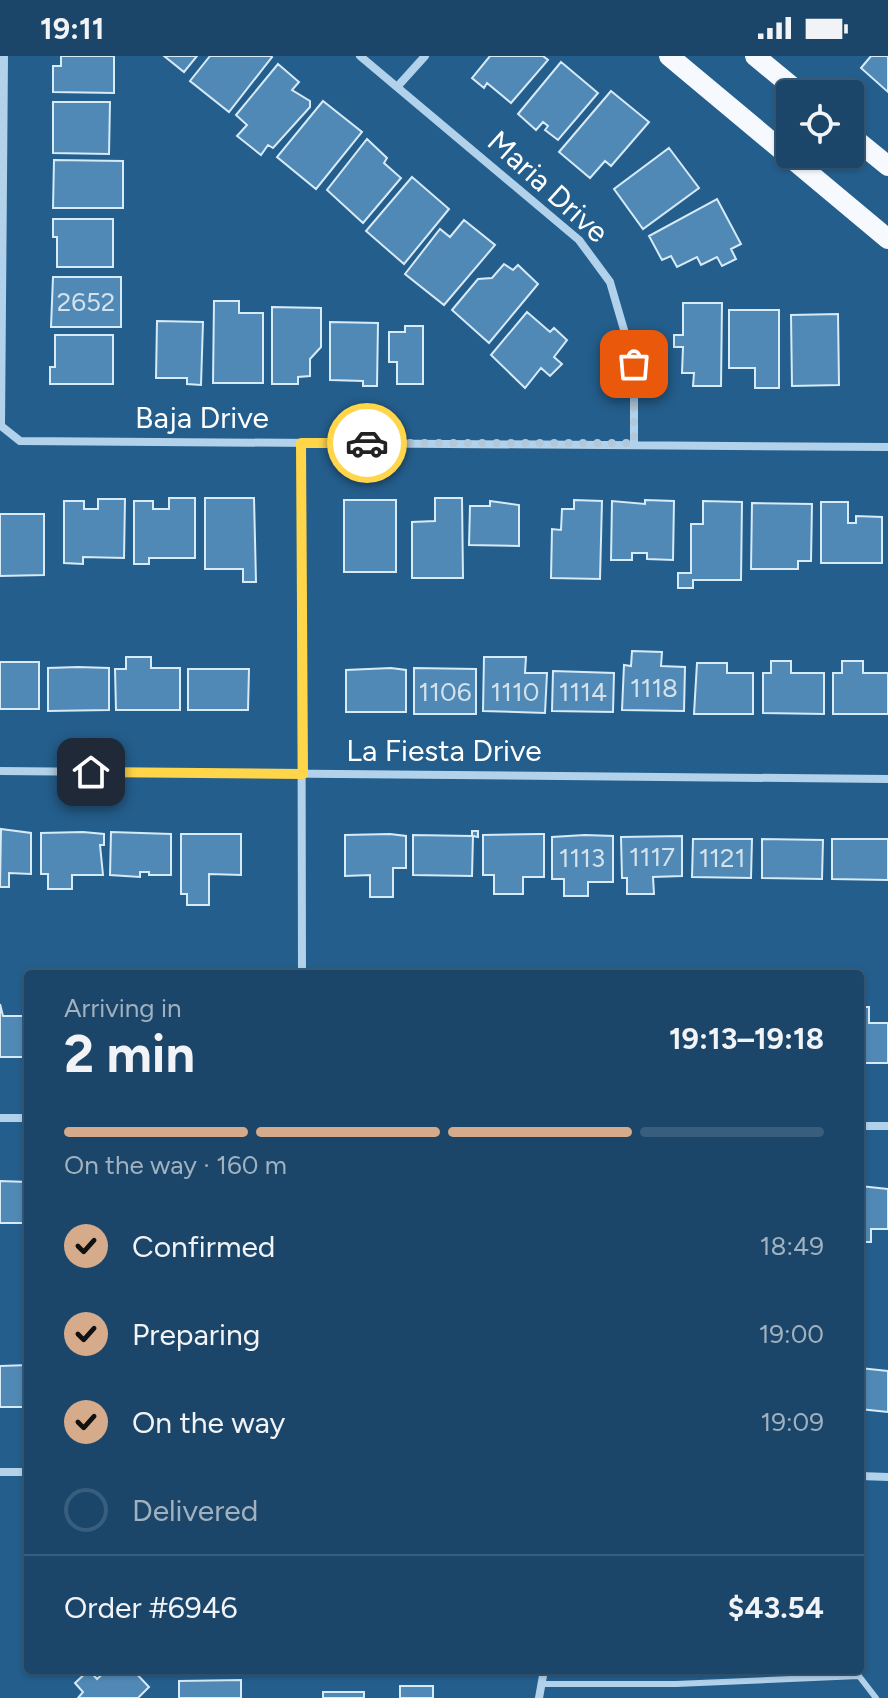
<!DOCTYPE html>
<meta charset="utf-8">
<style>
:root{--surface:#1b4669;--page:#244d6f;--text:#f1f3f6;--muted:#a0b1c0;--line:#395e7d;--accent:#d6ab8b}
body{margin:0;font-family:Figtree,sans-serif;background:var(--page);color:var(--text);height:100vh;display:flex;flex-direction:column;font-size:30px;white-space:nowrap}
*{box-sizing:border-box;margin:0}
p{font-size:26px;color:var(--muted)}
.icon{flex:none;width:44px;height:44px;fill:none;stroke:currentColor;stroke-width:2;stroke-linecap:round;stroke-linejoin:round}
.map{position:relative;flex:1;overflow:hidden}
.details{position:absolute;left:24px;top:914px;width:840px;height:704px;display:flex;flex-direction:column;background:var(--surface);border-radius:8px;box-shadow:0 2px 6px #0004,0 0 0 2px var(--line)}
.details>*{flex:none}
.fabs{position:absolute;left:776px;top:24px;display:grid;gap:16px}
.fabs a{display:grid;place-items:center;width:88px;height:88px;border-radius:8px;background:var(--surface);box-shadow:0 2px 6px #0004,0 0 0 2px var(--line);font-size:40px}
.pin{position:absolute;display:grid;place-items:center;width:68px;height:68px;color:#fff;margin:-34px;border-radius:16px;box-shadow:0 4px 12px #0006}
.courier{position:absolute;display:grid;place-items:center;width:80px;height:80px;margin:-40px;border:6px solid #ffd54a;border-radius:50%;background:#fff;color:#222;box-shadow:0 2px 10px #0007}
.headline em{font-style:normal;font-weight:700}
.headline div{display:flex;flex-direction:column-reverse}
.headline{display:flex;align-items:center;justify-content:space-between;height:136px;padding:0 40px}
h1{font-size:52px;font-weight:700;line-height:60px}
.bar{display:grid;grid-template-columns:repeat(4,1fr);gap:12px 8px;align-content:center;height:96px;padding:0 40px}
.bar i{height:10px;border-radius:6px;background:var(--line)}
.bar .selected{background:var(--accent)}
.bar p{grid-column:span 4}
.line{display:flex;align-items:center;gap:20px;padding:0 40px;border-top:2px solid var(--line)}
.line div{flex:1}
ol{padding:0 40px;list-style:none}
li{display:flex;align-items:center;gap:24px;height:88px}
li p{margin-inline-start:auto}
li .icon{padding:8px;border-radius:50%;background:var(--accent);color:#111;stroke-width:4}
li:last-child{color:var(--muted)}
li i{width:44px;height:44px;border:4px solid var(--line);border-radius:50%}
.status{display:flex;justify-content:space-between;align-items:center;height:56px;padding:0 40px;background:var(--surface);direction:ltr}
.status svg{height:22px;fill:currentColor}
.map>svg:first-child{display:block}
.building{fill:#5089b5;stroke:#d6eaf8;stroke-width:2}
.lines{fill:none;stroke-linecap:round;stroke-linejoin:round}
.service{stroke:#b2d2eb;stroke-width:6}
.minor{stroke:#b2d2eb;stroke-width:8}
.primary{stroke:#f6fafe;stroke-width:20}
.done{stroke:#b2c7d7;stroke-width:8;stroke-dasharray:0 14.4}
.route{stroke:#ffd54a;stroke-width:10}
.labels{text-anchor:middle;stroke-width:7;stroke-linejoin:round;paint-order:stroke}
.number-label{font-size:26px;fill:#d3e2ec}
.street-label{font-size:30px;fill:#fff;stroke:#245e8c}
</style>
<div class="status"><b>19:11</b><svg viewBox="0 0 49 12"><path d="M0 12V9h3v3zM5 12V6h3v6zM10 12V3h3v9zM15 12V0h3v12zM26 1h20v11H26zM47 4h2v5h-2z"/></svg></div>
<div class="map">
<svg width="888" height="1642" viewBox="0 0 888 1642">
<rect width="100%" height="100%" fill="#245e8c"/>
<!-- building -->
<path class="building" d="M 61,0 L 114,0 L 114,37 L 53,36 L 53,10 L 61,10 Z
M 164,0 L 197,0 L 184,16 Z
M 210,0 L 271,0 L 272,1 L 229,56 L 190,25 Z
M 490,0 L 543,0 L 548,4 L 511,47 L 487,27 L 484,32 L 472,22 Z
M 871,0 L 888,0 L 888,36 L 861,12 Z
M 561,6 L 598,37 L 558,84 L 545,74 L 548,70 L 543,66 L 536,74 L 518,58 Z
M 278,8 L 299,26 L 292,34 L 310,45 L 310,51 L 273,92 L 268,89 L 261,99 L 237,80 L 247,69 L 236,59 Z
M 611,35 L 649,66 L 611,110 L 605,105 L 590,122 L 559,96 Z
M 323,45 L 362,76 L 316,133 L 277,101 Z
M 53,46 L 110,46 L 109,98 L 53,97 Z
M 367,83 L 387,102 L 384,107 L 401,122 L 363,167 L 327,134 Z
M 669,92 L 699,132 L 643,173 L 614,133 Z
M 54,104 L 123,105 L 123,152 L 53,152 Z
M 412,121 L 449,153 L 404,208 L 366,175 Z
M 717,143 L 741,188 L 731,193 L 736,203 L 722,210 L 717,201 L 701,209 L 697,201 L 677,211 L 671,200 L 662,204 L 649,180 Z
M 53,163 L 113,163 L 113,211 L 57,211 L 57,181 L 53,181 Z
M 464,164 L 495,189 L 444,249 L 405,218 L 440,173 L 450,181 Z
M 504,208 L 513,214 L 518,209 L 538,228 L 489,287 L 452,254 L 478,223 L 492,222 Z
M 53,221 L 121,221 L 121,271 L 51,271 Z
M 214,245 L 239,245 L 239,257 L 263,257 L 263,327 L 213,327 Z
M 683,247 L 722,247 L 721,330 L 693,330 L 694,317 L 682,317 L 683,291 L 674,291 L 674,279 L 683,279 Z
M 272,251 L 321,252 L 321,291 L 310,303 L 310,320 L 298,321 L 298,328 L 272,328 Z
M 729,254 L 779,254 L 779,332 L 755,332 L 755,312 L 729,312 Z
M 527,256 L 550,276 L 554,272 L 567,284 L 554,301 L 562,308 L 550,320 L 541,312 L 525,332 L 491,299 Z
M 838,258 L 839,329 L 792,330 L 791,259 Z
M 157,265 L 203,266 L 201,329 L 187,328 L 187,322 L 156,322 Z
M 330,266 L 378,267 L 377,330 L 363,330 L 363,325 L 330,324 Z
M 405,270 L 423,270 L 423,328 L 397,328 L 397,306 L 389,306 L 389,276 L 405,276 Z
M 55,279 L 113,279 L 113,328 L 50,328 L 50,311 L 55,311 Z
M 169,442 L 195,442 L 195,502 L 149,502 L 149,508 L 134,508 L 134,445 L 153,445 L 153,453 L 169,453 Z
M 205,442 L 254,442 L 256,526 L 243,526 L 243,513 L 205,513 Z
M 435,442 L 462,442 L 463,522 L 412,522 L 412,466 L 435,465 Z
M 98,443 L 125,443 L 124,502 L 83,501 L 83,508 L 64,507 L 64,445 L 84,445 L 84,453 L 98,453 Z
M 344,444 L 396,444 L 396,516 L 344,516 Z
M 574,444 L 602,445 L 600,523 L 551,522 L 552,473 L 561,474 L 562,453 L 574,453 Z
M 645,444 L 674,445 L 673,504 L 647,503 L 647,497 L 632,497 L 632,504 L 611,504 L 612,445 L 645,448 Z
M 490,445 L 519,449 L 519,490 L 469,489 L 470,450 L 490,450 Z
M 703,445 L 742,446 L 741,524 L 693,524 L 693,532 L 678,532 L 678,517 L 691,517 L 691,468 L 703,468 Z
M 821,446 L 848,446 L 848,467 L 856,467 L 856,460 L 882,461 L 882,507 L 821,507 Z
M 752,447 L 812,448 L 811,505 L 798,505 L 798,513 L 751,513 Z
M 0,458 L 44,458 L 44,519 L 0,520 Z
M 632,595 L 662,596 L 661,610 L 685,611 L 684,655 L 622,654 L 624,609 L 631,610 Z
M 126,601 L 151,601 L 151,612 L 180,612 L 180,654 L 116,654 L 115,613 L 126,613 Z
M 484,601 L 526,601 L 525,617 L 547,617 L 545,657 L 483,655 Z
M 771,605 L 791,605 L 791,617 L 824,617 L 824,658 L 763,657 L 763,617 L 771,617 Z
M 842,605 L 863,605 L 863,617 L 888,617 L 888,658 L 833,658 L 833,617 L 842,617 Z
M 0,606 L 39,606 L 39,653 L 0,653 Z
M 697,607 L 727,607 L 727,617 L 753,617 L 753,658 L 694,658 Z
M 78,611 L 109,612 L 109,654 L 48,655 L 48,612 Z
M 391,612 L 406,614 L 406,656 L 346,656 L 346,614 Z
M 414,612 L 476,613 L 476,658 L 414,658 Z
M 188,613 L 249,613 L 248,654 L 188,654 Z
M 553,615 L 614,617 L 613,656 L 552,655 Z
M 1,773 L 31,777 L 31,818 L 9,817 L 9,831 L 0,831 Z
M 472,775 L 478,775 L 478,781 L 473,780 L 472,820 L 413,819 L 413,779 L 472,780 Z
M 83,776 L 104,778 L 104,789 L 100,789 L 103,819 L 72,819 L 72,833 L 48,833 L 48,818 L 41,818 L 41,777 Z
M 111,776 L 171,778 L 171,819 L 149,819 L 149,816 L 140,816 L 140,821 L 110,819 Z
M 181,778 L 241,778 L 241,819 L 209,818 L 209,849 L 187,849 L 187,838 L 181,838 Z
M 390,778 L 406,780 L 406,812 L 393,812 L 393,841 L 370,841 L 370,819 L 345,820 L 345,779 Z
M 540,778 L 544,778 L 544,821 L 523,821 L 523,838 L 494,838 L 494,819 L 483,819 L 483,779 Z
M 585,779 L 613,780 L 613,826 L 588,826 L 588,840 L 564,840 L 564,823 L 552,823 L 552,781 Z
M 682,780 L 682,820 L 653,821 L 654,838 L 627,838 L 627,822 L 622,822 L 621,781 Z
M 693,783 L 752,783 L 751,822 L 692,821 Z
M 762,783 L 823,784 L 822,823 L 762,822 Z
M 832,783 L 888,783 L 888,824 L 832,823 Z
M 0,948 L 3,960 L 28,960 L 28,1001 L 0,1001 Z
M 860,951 L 869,951 L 869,967 L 888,967 L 888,1007 L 860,1007 Z
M 0,1125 L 28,1126 L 28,1167 L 0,1167 Z
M 860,1130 L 888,1133 L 888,1173 L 871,1173 L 871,1186 L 860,1186 Z
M 28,1309 L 28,1351 L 0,1351 L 0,1310 Z
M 860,1312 L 888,1315 L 888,1356 L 860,1353 Z
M 89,1614 L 97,1623 L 107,1614 L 133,1614 L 149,1631 L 138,1642 L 78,1642 L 83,1636 L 75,1627 Z
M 241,1624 L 241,1642 L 179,1642 L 179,1625 Z
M 400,1630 L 433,1630 L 433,1642 L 400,1642 Z
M 323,1636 L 364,1636 L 364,1642 L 323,1642 Z"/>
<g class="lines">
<!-- service -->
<path class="service" d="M 542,1628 L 676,1628 L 859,1620 L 876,1642"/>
<!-- minor -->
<path class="minor" d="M 4,0 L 1,370 L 20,385 L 888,391
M 360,0 L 579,184 L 610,226 L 634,308 L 634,387
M 397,31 L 425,0
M 301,387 L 302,918
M 0,715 L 888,723
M 0,1062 L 28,1062
M 860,1070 L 888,1070
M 0,1416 L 28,1416
M 860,1420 L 888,1421
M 539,1642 L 544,1614"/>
<!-- primary -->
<path class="primary" d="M 669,0 L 888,183
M 755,0 L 801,38
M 850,79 L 888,110"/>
</g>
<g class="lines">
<!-- done -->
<path class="done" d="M 367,387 L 634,387 L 634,308"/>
<!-- route -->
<path class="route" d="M 91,716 L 303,718 L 301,387 L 367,387"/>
</g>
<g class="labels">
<!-- number labels -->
<g class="number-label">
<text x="86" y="255">2652</text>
<text x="654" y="641">1118</text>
<text x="445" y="645">1106</text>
<text x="515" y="645">1110</text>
<text x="583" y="645">1114</text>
<text x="652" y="810">1117</text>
<text x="582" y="811">1113</text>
<text x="722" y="811">1121</text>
</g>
<!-- street labels -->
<g class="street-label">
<text transform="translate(548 131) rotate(42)" y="10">Maria Drive</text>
<text x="202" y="372">Baja Drive</text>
<text x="444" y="705">La Fiesta Drive</text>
</g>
</g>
</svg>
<div class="fabs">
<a><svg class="icon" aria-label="locate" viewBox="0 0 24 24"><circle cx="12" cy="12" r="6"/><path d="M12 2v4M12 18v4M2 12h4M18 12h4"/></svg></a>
</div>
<div class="pin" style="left:634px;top:308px;background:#ea580c"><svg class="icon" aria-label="bag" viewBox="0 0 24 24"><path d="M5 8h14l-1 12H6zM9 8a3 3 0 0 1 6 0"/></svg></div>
<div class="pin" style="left:91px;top:716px;background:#1f2937"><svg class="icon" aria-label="home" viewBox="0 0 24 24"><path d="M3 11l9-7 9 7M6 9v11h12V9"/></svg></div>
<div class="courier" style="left:367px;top:387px"><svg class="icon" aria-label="car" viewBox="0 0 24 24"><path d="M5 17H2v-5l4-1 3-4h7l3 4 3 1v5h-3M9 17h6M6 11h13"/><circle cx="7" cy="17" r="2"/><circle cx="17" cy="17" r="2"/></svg></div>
<section class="details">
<div class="headline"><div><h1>2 min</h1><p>Arriving in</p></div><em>19:13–19:18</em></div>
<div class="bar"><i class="selected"></i><i class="selected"></i><i class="selected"></i><i></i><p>On the way · 160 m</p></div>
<ol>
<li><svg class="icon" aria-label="check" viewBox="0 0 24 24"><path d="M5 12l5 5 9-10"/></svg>Confirmed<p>18:49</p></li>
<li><svg class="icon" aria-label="check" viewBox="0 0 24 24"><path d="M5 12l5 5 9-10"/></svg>Preparing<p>19:00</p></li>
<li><svg class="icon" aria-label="check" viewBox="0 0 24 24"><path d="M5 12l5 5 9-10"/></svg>On the way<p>19:09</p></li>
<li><i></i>Delivered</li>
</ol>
<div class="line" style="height:104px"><div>Order #6946</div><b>$43.54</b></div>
</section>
</div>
